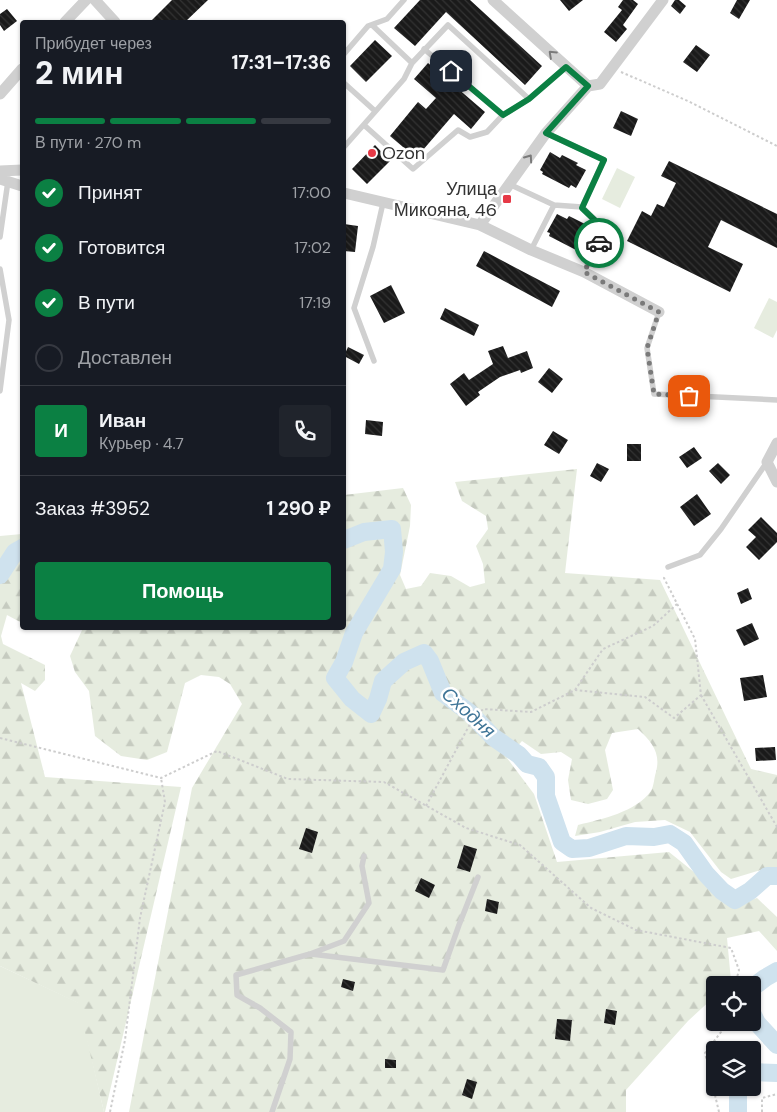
<!DOCTYPE html>
<html lang="ru">
<meta charset="utf-8">
<style>
:root{--surface:#171b24;--page:#20242c;--text:#f1f3f6;--muted:#9ea1a6;--line:#363941;--accent:#0b8043}
body{margin:0;font-family:"DM Sans",sans-serif;background:var(--page);color:var(--text);height:100vh;display:flex;flex-direction:column;font-size:19px;white-space:nowrap}
*{box-sizing:border-box;margin:0}
p{font-size:16px;color:var(--muted)}
.icon{flex:none;width:28px;height:28px;fill:none;stroke:currentColor;stroke-width:2;stroke-linecap:round;stroke-linejoin:round}
.map{position:relative;flex:1;overflow:hidden}
.details{position:absolute;left:20px;top:20px;width:326px;height:610px;display:flex;flex-direction:column;background:var(--surface);border-radius:5px;box-shadow:0 1px 4px #0004}
.details>*{flex:none}
.fabs{position:absolute;left:706px;top:976px;display:grid;gap:10px}
.fabs a{display:grid;place-items:center;width:55px;height:55px;border-radius:5px;background:var(--surface);box-shadow:0 1px 4px #0004;font-size:25px}
.pin{position:absolute;display:grid;place-items:center;width:42px;height:42px;color:#fff;margin:-21px;border-radius:10px;box-shadow:0 2px 8px #0006}
.courier{position:absolute;display:grid;place-items:center;width:50px;height:50px;margin:-25px;border:4px solid #0b8043;border-radius:50%;background:#fff;color:#222;box-shadow:0 1px 6px #0007}
.head em{font-style:normal;font-weight:800}
.head div{display:flex;flex-direction:column-reverse}
.head{display:flex;align-items:center;justify-content:space-between;height:85px;padding:0 15px}
h1{font-size:32px;font-weight:800;line-height:38px}
.bar{display:grid;grid-template-columns:repeat(4,1fr);gap:8px 5px;align-content:center;height:60px;padding:0 15px}
.bar i{height:6px;border-radius:4px;background:var(--line)}
.bar .on{background:var(--accent)}
.bar p{grid-column:span 4}
.line{display:flex;align-items:center;gap:12px;padding:0 15px;border-top:1px solid var(--line)}
.line div{flex:1}
.round{display:grid;place-items:center;flex:none;width:52px;height:52px;border-radius:5px;background:var(--page)}
ol{padding:0 15px;list-style:none}
li{display:flex;align-items:center;gap:15px;height:55px}
li p{margin-inline-start:auto}
li .icon{padding:5px;border-radius:50%;background:var(--accent);color:#fff;stroke-width:4}
li:last-child{color:var(--muted)}
li i{width:28px;height:28px;border:2px solid var(--line);border-radius:50%}
.cta{display:flex;gap:10px;margin-top:auto;padding:10px 15px}
.cta a{flex:1;height:58px;border-radius:5px;background:var(--accent);color:#fff;font-size:20px;font-weight:800;line-height:58px;text-align:center}
.map>svg:first-child{display:block}
.green{fill:#e6ecdf}
.forest{fill:url(#forest-firs)}
.lines{fill:none;stroke-linecap:round;stroke-linejoin:round}
.river{stroke:#cfe2ee;stroke-width:18}
.building{fill:url(#building-back-hatch)}
.path{stroke:#cdcdcd;stroke-width:2;stroke-dasharray:2.5 2.5;stroke-linecap:butt}
.service{stroke:#d0d0d0;stroke-width:5.5}
.minor{stroke:#d0d0d0;stroke-width:11}
.oneway{stroke:#7a7a7a}
.done{stroke:#7a7a7a;stroke-width:5;stroke-dasharray:0 9}
.route{stroke:#0b8043;stroke-width:6}
.poi-dot{fill:#e63946;stroke:#fff;stroke-width:2}
.labels{text-anchor:middle;stroke-width:5;stroke-linejoin:round;paint-order:stroke}
.poi-label{font-size:18px;fill:#333;stroke:#fff;text-anchor:start}
.water-label{font-size:19px;font-style:italic;fill:#3f7597;stroke:#fff}
</style>
<div class="map">
<svg width="777" height="1112" viewBox="0 0 777 1112">
<defs>
<pattern id="forest-firs" width="22" height="20" patternUnits="userSpaceOnUse" patternTransform="scale(1.25)"><rect width="22" height="20" fill="#e6ecdf"/><path d="M5 1l3.5 6h-7zM16 11l3.5 6h-7z" fill="#c6cbc0"/></pattern>
<pattern id="building-back-hatch" width="6" height="6" patternUnits="userSpaceOnUse" patternTransform="scale(1.25)"><rect width="6" height="6" fill="#1a1a1a"/><path d="M-1 5l2 2M0 0l6 6M5-1l2 2" fill="none" stroke="#333"/></pattern>
</defs>
<rect width="100%" height="100%" fill="#fff"/>
<!-- green -->
<path class="green" d="M 617,168 L 635,177 L 620,208 L 602,199 Z
M 769,298 L 777,302 L 777,330 L 773,338 L 754,328 Z
M 0,966 L 79,1003 L 104,1112 L 0,1112 Z"/>
<!-- forest -->
<path class="forest" d="M 577,469 L 565,573 L 660,580 L 751,769 L 777,775 L 777,867 L 767,868 L 731,879 L 721,872 L 690,832 L 665,820 L 635,822 L 600,832 L 575,836 L 578,825 C 602,819 636,812 651,791 C 654,786 654,778 656,772 C 661,753 652,742 638,729 L 612,733 L 605,750 L 613,790 L 607,799 L 588,804 L 571,800 L 568,780 L 572,759 L 561,752 L 541,754 L 522,741 L 507,758 L 534,794 L 557,862 L 669,852 L 735,905 L 757,898 L 777,917 L 777,951 L 759,931 L 727,938 L 731,981 L 727,985 L 715,985 L 715,996 L 688,1021 L 626,1090 L 626,1112 L 129,1112 L 192,788 L 242,704 L 230,684 L 219,677 L 201,675 L 185,683 L 167,752 L 147,760 L 121,756 L 95,736 L 89,691 L 75,672 L 70,656 L 83,628 L 344,628 L 344,495 L 403,488 L 411,505 L 410,526 L 400,575 L 406,589 L 421,586 L 430,573 L 451,576 L 470,587 L 485,583 L 483,564 L 476,546 L 488,529 L 486,516 L 462,501 L 455,482 Z
M 22,534 L 22,623 L 7,615 L 1,636 L 3,644 L 45,665 L 45,680 L 35,691 L 21,683 L 45,777 L 181,787 L 105,1112 L 104,1112 L 78,1003 L 0,966 L 0,536 Z"/>
<g class="lines">
<!-- river -->
<path class="river" d="M 344,540 L 364,532 L 392,529 L 394,552 L 392,569 L 354,633 L 344,662 L 335,678 L 352,699 L 371,714 L 378,699 L 383,681 L 404,662 L 424,653 L 430,661 L 443,693 L 470,713 L 493,737 L 519,755 L 527,764 L 539,767 L 546,777 L 546,796 L 562,842 L 572,849 L 589,848 L 626,836 L 654,837 L 670,834 L 684,843 L 706,874 L 722,891 L 735,900 L 750,891 L 767,876 L 777,876
M 0,575 L 15,552 L 22,548
M 752,988 L 765,978 L 777,971
M 752,1013 L 757,1023 L 777,1045
M 752,1072 L 777,1073
M 738,1112 L 738,1088"/>
</g>
<!-- building -->
<path class="building" d="M 172,0 L 208,0 L 185,22 L 150,22 Z
M 420,0 L 470,0 L 542,66 L 525,85 L 446,12 L 415,46 L 394,28 Z
M 560,0 L 583,0 L 569,11 Z
M 623,0 L 633,0 L 638,4 L 623,25 L 627,29 L 616,42 L 604,32 L 622,10 L 618,7 Z
M 675,0 L 679,0 L 686,6 L 680,14 L 671,6 Z
M 737,0 L 750,0 L 739,19 L 730,13 Z
M 7,9 L 17,21 L 4,31 L 0,25 L 0,14 Z
M 375,40 L 392,56 L 366,82 L 350,66 Z
M 696,45 L 710,55 L 697,72 L 683,62 Z
M 428,63 L 485,112 L 471,129 L 454,114 L 416,158 L 390,136 L 418,102 L 426,109 L 436,98 L 414,79 Z
M 621,111 L 638,119 L 631,136 L 613,128 Z
M 375,145 L 390,161 L 367,184 L 352,169 Z
M 550,152 L 560,158 L 562,155 L 578,163 L 576,165 L 586,170 L 576,188 L 571,185 L 569,188 L 542,174 L 543,172 L 540,170 Z
M 669,161 L 777,214 L 777,248 L 721,220 L 708,247 L 743,264 L 730,292 L 627,241 L 642,211 L 651,216 L 657,204 L 664,207 L 676,183 L 661,176 Z
M 557,214 L 567,219 L 569,216 L 585,224 L 583,227 L 593,231 L 583,250 L 578,247 L 576,250 L 549,236 L 550,233 L 547,232 Z
M 344,224 L 358,226 L 355,252 L 344,251 Z
M 484,251 L 560,291 L 552,307 L 476,266 Z
M 391,285 L 405,313 L 384,323 L 370,296 Z
M 445,308 L 479,325 L 474,336 L 440,319 Z
M 503,346 L 508,358 L 527,351 L 533,368 L 521,373 L 520,370 L 500,377 L 478,392 L 480,395 L 466,406 L 450,384 L 464,373 L 469,380 L 493,364 L 488,351 Z
M 348,347 L 364,355 L 359,364 L 344,356 Z
M 549,368 L 563,379 L 552,393 L 538,382 Z
M 366,420 L 383,422 L 382,436 L 365,434 Z
M 553,431 L 568,440 L 559,454 L 544,445 Z
M 627,444 L 641,444 L 641,461 L 627,461 Z
M 694,447 L 702,458 L 687,468 L 679,457 Z
M 597,463 L 609,469 L 601,482 L 590,476 Z
M 718,463 L 730,475 L 721,484 L 709,471 Z
M 697,494 L 711,514 L 694,526 L 680,507 Z
M 761,517 L 777,533 L 777,542 L 759,560 L 746,547 L 756,537 L 748,530 Z
M 748,588 L 752,599 L 741,604 L 737,593 Z
M 752,623 L 759,639 L 744,646 L 736,630 Z
M 763,675 L 767,697 L 744,701 L 740,678 Z
M 775,747 L 776,760 L 756,761 L 755,748 Z
M 306,828 L 318,832 L 312,853 L 299,849 Z
M 464,845 L 477,849 L 470,872 L 457,868 Z
M 421,878 L 435,885 L 429,898 L 415,891 Z
M 487,899 L 499,902 L 497,914 L 485,911 Z
M 343,979 L 355,982 L 353,991 L 341,987 Z
M 606,1009 L 617,1011 L 615,1025 L 604,1023 Z
M 557,1019 L 572,1020 L 570,1041 L 555,1039 Z
M 385,1059 L 396,1060 L 396,1068 L 385,1068 Z
M 467,1079 L 477,1082 L 472,1099 L 462,1095 Z"/>
<g class="lines">
<!-- path -->
<path class="path" d="M 621,72 L 688,101 L 777,146
M 575,690 L 603,649 L 653,626 L 677,604
M 701,695 L 777,827
M 0,738 L 161,778 L 217,751 L 288,779 L 384,782 L 466,828 L 520,845 L 591,908 L 636,930 L 731,948 L 739,970 L 735,985
M 426,806 L 470,724 L 483,709 L 531,712 L 575,690 L 645,697 L 674,718 L 701,695 L 695,639 L 664,578 L 665,575
M 110,1112 L 125,1040 L 140,918 L 165,802 L 161,778
M 719,1112 L 705,1053 L 721,1032 L 724,1022
M 762,1112 L 762,1098 L 777,1094"/>
<!-- service -->
<path class="service" d="M 372,25 L 412,63
M 424,49 L 503,115
M 344,54 L 368,26 L 387,19 L 404,0
M 344,83 L 375,111
M 364,125 L 413,169 L 458,130 L 470,137 L 487,132 L 503,115 L 529,99 L 566,67
M 546,133 L 604,160 L 582,207
M 344,147 L 404,79 L 412,63 L 448,25 L 529,99
M 511,185 L 554,205
M 0,237 L 8,181
M 531,250 L 554,205 L 582,207 L 605,230 L 584,272
M 0,269 L 9,320 L 0,391
M 659,312 L 647,348 L 654,394 L 777,400
M 374,361 L 354,308 L 373,247 L 383,203
M 668,567 L 700,555 L 721,529 L 767,462
M 311,954 L 443,970 L 459,925 L 478,877
M 272,1112 L 290,1059 L 291,1032 L 260,1008 L 237,995 L 236,975 L 310,954 L 344,941 L 369,903 L 362,866 L 364,856"/>
<!-- minor -->
<path class="minor" d="M 95,0 L 115,22
M 493,0 L 588,86
M 65,22 L 86,0
M 0,94 L 22,69
M 0,171 L 22,170
M 0,179 L 22,186
M 344,193 L 480,225 L 546,133 L 588,86 L 600,84 L 663,0
M 480,225 L 531,250 L 584,272 L 659,312
M 777,443 L 767,462 L 777,482"/>
</g>
<!-- one-way arrows -->
<defs><path id="oneway-chevron" d="M-2-3.5L2.5 0L-2 3.5" fill="none" stroke-width="1.6" stroke-linecap="round" stroke-linejoin="round" transform="scale(1.25)"/></defs>
<g class="oneway">
<use href="#oneway-chevron" transform="translate(552 54) rotate(-137)"/>
<use href="#oneway-chevron" transform="translate(529 158) rotate(-55)"/>
</g>
<g class="lines">
<!-- done -->
<path class="done" d="M 599,243 L 584,272 L 659,312 L 647,348 L 654,394 L 689,396"/>
<!-- route -->
<path class="route" d="M 451,71 L 503,115 L 529,99 L 566,67 L 588,86 L 546,133 L 604,160 L 582,208 L 605,230 L 599,243"/>
</g>
<!-- markers -->
<g class="poi-dot">
<circle cx="372" cy="153" r="5"/>
<rect x="502" y="194" width="10" height="10" rx="2.5"/>
</g>
<g class="labels">
<!-- poi labels -->
<g class="poi-label">
<text x="382" y="159">Ozon</text>
<text x="497" y="195" text-anchor="end">Улица<tspan x="497" dy="21">Микояна, 46</tspan></text>
</g>
<!-- water labels -->
<g class="water-label">
<text transform="translate(469 712) rotate(42)" y="7">Сходня</text>
</g>
</g>
</svg>
<div class="fabs">
<a><svg class="icon" aria-label="locate" viewBox="0 0 24 24"><circle cx="12" cy="12" r="6"/><path d="M12 2v4M12 18v4M2 12h4M18 12h4"/></svg></a>
<a><svg class="icon" aria-label="layers" viewBox="0 0 24 24"><path d="M12 4l9 5-9 5-9-5zM3 14l9 5 9-5"/></svg></a>
</div>
<div class="pin" style="left:689px;top:396px;background:#ea580c"><svg class="icon" aria-label="bag" viewBox="0 0 24 24"><path d="M5 8h14l-1 12H6zM9 8a3 3 0 0 1 6 0"/></svg></div>
<div class="pin" style="left:451px;top:71px;background:#1f2937"><svg class="icon" aria-label="home" viewBox="0 0 24 24"><path d="M3 11l9-7 9 7M6 9v11h12V9"/></svg></div>
<div class="courier" style="left:599px;top:243px"><svg class="icon" aria-label="car" viewBox="0 0 24 24"><path d="M5 17H2v-5l4-1 3-4h7l3 4 3 1v5h-3M9 17h6M6 11h13"/><circle cx="7" cy="17" r="2"/><circle cx="17" cy="17" r="2"/></svg></div>
<section class="details">
<div class="head"><div><h1>2 мин</h1><p>Прибудет через</p></div><em>17:31–17:36</em></div>
<div class="bar"><i class="on"></i><i class="on"></i><i class="on"></i><i></i><p>В пути · 270 m</p></div>
<ol>
<li><svg class="icon" aria-label="check" viewBox="0 0 24 24"><path d="M5 12l5 5 9-10"/></svg>Принят<p>17:00</p></li>
<li><svg class="icon" aria-label="check" viewBox="0 0 24 24"><path d="M5 12l5 5 9-10"/></svg>Готовится<p>17:02</p></li>
<li><svg class="icon" aria-label="check" viewBox="0 0 24 24"><path d="M5 12l5 5 9-10"/></svg>В пути<p>17:19</p></li>
<li><i></i>Доставлен</li>
</ol>
<div class="line" style="height:90px"><b class="round" style="background:var(--accent);color:#fff">И</b><div><b>Иван</b><p>Курьер · 4.7</p></div><a class="round"><svg class="icon" aria-label="phone" viewBox="0 0 24 24"><path d="M5 4h4l2 5-3 2q2 4 5 5l2-3 5 2v4C11 20 4 13 5 4z"/></svg></a></div>
<div class="line" style="height:65px"><div>Заказ #3952</div><b>1 290 ₽</b></div>
<div class="cta"><a>Помощь</a></div>
</section>
</div>
